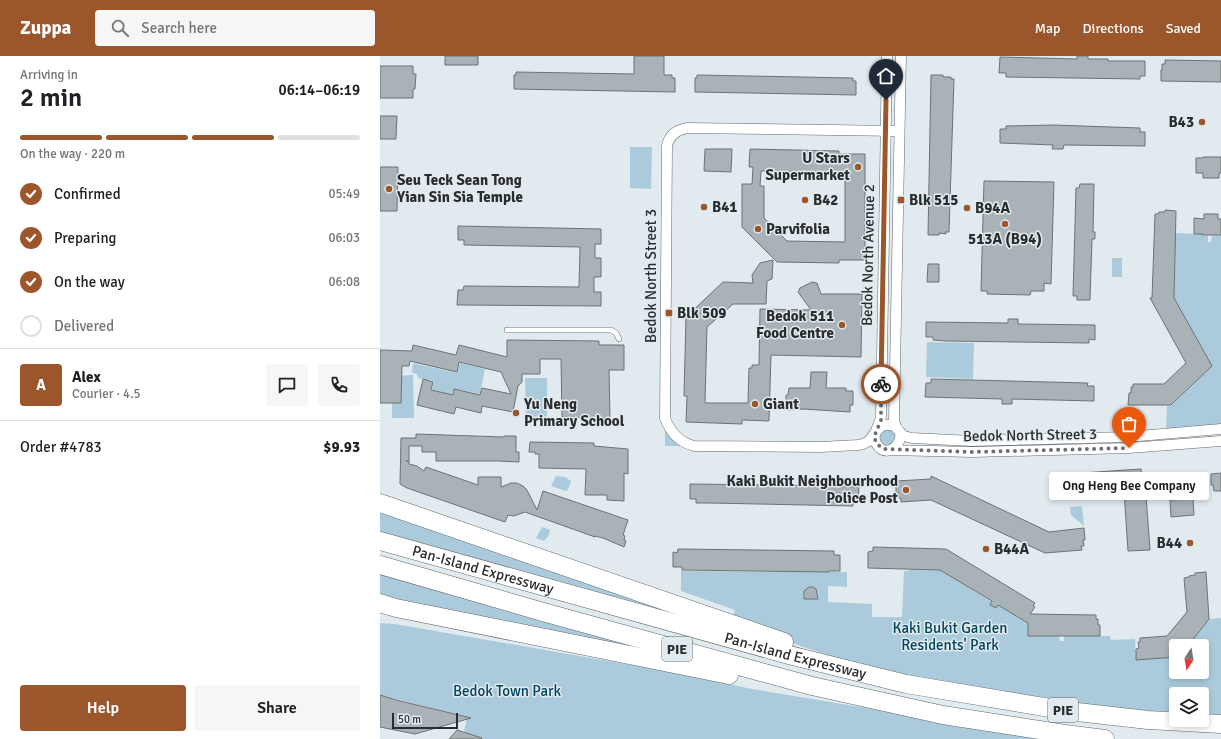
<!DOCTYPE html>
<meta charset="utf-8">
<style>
:root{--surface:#fff;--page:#f6f6f6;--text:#202124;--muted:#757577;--line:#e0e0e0;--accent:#9c562b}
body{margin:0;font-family:Signika,sans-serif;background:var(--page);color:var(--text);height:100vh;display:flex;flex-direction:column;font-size:15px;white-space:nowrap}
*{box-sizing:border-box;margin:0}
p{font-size:13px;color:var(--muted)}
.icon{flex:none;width:22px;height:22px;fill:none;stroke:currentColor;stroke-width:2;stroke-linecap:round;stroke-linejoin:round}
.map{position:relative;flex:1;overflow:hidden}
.drawer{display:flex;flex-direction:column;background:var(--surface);width:380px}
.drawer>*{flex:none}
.needle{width:26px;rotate:192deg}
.controls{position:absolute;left:789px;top:583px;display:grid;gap:8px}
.controls a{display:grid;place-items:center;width:40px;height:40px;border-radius:4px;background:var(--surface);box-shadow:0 2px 6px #0003;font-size:20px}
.scale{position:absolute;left:12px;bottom:10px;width:66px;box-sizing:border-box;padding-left:4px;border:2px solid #2a2d2f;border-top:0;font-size:11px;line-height:14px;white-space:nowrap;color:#2a2d2f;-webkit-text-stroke:3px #e1eaef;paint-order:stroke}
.pin{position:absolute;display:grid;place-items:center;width:34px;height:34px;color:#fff;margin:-41px -17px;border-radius:50% 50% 50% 0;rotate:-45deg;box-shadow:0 0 4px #0007}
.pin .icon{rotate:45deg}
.courier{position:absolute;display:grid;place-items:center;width:40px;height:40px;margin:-20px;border:3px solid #9c562b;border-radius:50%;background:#fff;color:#222;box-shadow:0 1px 5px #0007}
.bubble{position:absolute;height:28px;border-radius:4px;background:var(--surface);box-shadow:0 2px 6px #0003;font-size:13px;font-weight:600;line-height:28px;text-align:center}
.head em{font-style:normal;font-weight:600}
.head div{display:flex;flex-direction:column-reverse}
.head{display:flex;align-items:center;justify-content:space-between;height:68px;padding:0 20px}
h1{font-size:26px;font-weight:600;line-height:30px}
.bar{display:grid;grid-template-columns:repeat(4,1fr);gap:6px 4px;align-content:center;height:48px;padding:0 20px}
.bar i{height:5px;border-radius:3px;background:var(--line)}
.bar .active{background:var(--accent)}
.bar p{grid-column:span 4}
.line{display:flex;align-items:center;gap:10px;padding:0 20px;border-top:1px solid var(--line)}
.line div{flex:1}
.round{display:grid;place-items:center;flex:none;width:42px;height:42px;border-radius:4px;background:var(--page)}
ol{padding:0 20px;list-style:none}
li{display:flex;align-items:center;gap:12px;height:44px}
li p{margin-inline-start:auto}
li .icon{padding:4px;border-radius:50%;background:var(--accent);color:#fff;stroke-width:4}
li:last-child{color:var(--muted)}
li i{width:22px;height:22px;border:2px solid var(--line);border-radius:50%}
.action{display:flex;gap:8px;margin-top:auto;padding:8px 20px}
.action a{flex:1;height:46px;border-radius:4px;background:var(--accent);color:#fff;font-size:16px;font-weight:600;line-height:46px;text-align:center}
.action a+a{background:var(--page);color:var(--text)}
header{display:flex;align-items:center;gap:24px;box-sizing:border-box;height:56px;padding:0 20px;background:var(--accent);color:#fff}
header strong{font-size:19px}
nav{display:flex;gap:22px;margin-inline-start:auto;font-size:14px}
.search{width:280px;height:36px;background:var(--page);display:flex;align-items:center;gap:10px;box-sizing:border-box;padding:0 14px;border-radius:4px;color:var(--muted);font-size:15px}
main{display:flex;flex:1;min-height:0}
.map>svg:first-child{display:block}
.green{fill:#abcbdc}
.building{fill:#a9b2b6;stroke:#6b7377;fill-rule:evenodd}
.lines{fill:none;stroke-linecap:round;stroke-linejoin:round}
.service-casing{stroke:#61696d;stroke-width:6}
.minor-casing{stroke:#61696d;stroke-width:11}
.motorway-casing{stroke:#61696d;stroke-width:19}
.service{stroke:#fff;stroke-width:5}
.minor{stroke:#fff;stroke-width:10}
.motorway{stroke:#fff;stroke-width:18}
.done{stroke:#6a6f72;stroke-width:4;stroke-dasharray:0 7.2}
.route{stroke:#9c562b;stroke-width:5}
.poi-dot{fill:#9c562b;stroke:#e1eaef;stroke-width:1.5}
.labels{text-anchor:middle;stroke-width:3;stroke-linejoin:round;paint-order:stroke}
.shield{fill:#e1eaef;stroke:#616669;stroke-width:1}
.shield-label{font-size:14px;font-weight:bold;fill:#2a2d2f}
.poi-label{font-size:15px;font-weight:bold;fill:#2a2d2f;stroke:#e1eaef;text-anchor:start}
.street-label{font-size:15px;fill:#2a2d2f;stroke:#e1eaef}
.park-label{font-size:15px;fill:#00445d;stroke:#e1eaef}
</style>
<header>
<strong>Zuppa</strong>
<div class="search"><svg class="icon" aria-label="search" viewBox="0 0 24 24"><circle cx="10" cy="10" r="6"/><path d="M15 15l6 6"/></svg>Search here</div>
<nav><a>Map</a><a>Directions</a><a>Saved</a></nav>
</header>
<main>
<section class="drawer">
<div class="head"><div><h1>2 min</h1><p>Arriving in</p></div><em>06:14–06:19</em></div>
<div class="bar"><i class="active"></i><i class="active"></i><i class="active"></i><i></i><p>On the way · 220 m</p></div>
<ol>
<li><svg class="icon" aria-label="check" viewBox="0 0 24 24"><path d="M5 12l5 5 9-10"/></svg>Confirmed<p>05:49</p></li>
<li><svg class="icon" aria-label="check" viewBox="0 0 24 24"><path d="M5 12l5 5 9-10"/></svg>Preparing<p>06:03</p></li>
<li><svg class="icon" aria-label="check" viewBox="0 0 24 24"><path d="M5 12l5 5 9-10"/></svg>On the way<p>06:08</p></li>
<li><i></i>Delivered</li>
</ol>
<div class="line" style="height:72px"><b class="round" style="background:var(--accent);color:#fff">A</b><div><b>Alex</b><p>Courier · 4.5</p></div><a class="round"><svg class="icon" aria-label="chat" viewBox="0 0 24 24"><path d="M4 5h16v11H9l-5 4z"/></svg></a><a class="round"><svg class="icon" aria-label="phone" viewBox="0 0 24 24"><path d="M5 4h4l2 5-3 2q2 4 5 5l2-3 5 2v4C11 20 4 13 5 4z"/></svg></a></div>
<div class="line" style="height:52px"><div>Order #4783</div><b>$9.93</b></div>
<div class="action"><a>Help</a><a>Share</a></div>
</section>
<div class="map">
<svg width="841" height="683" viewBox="0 0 841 683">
<rect width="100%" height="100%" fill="#e1eaef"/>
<!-- green -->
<path class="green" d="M 250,91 L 272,91 L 271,133 L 250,132 Z
M 795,177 L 822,178 L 823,180 L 828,180 L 828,186 L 831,186 L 832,180 L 841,179 L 841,368 L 786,373 L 787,350 L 791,350 L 832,310 L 794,242 Z
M 732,202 L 742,202 L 742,221 L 732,221 Z
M 547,286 L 594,287 L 593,323 L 546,321 Z
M 33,307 L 77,317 L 80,307 L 105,313 L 100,338 L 74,333 L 72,339 L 52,334 L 54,325 L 38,322 L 37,318 L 32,317 Z
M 33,319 L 34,362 L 12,362 L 12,320 Z
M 145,322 L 167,322 L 167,364 L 146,364 Z
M 285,363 L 313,390 L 285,390 Z
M 504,369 L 520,380 L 506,394 L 496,387 Z
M 176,420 L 185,421 L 191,425 L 188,434 L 186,435 L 171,430 Z
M 0,447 L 523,627 L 0,485 Z
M 702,450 L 704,470 L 691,459 L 690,451 Z
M 162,471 L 170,474 L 169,479 L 164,485 L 156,482 Z
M 0,509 L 416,632 L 253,598 L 0,552 Z
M 529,514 L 560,514 L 612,546 L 611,549 L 616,552 L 618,549 L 648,567 L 648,580 L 679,580 L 680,585 L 684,585 L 684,580 L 730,580 L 731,584 L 755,583 L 756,604 L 796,601 L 796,616 L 822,616 L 822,590 L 808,590 L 829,563 L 841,562 L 841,666 L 822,664 L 822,638 L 796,638 L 796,664 L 526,626 L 351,566 L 355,554 L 301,535 L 301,515 L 467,516 L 467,531 L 448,530 L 448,546 L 492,548 L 492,561 L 522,561 L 524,515 L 529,515 Z
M 0,567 L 15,568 L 286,615 L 372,633 L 674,683 L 102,683 L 84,676 L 87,661 L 0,639 Z"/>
<!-- building -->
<path class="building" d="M 65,0 L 98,0 L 98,9 L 65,9 Z
M 254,0 L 284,0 L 284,19 L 292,19 L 292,22 L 295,22 L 295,36 L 134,33 L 134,19 L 136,19 L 136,16 L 254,18 Z
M 697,0 L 708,0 L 708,3 L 728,3 L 728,5 L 765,5 L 765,20 L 760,20 L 760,23 L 626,21 L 626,17 L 619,17 L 620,1 L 697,3 Z
M 785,4 L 841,5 L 841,26 L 781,25 L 781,14 L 782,14 L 782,8 L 785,8 Z
M 0,10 L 33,10 L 33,18 L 36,18 L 35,33 L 33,33 L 33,42 L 0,42 Z
M 317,19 L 473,22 L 473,25 L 476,25 L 476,39 L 315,36 L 315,22 L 317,22 Z
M 551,19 L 563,19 L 563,21 L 571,21 L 571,23 L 574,23 L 569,176 L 565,176 L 566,178 L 559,177 L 559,179 L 548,179 Z
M 0,60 L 17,60 L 16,83 L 0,83 Z
M 674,69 L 760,72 L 760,76 L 765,76 L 765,90 L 684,89 L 683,93 L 672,93 L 673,89 L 620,87 L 620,73 L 626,73 L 626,70 Z
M 325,93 L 352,93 L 351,116 L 324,115 Z
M 370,93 L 459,95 L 459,98 L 485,98 L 485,204 L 459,204 L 459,207 L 397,206 L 362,171 L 362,128 L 372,128 L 373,111 L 369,111 ZM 381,115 L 465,116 L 465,186 L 407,185 L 384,162 L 384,130 L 380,130 Z
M 823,101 L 841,101 L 841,117 L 839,117 L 839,122 L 823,122 L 823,117 L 816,117 L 816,102 L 823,102 Z
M 0,111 L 18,111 L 17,155 L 0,155 Z
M 604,125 L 674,126 L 671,228 L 664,227 L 664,235 L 651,235 L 650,239 L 607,238 L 607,235 L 601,235 Z
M 700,128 L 714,128 L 713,176 L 715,176 L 715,183 L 712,183 L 710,244 L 697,244 L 697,240 L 693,240 L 696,132 L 699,132 Z
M 785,154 L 796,155 L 794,242 L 832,310 L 791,349 L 748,349 L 749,337 L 751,337 L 751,331 L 753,331 L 753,328 L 784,328 L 806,307 L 770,242 L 772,242 L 775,158 L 778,158 L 779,156 L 785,156 Z
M 824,158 L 838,158 L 838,163 L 841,163 L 841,179 L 822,179 L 823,178 L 814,178 L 814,162 L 824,163 Z
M 78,170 L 221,173 L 221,188 L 215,188 L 215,202 L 221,202 L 221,221 L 214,221 L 214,236 L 221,236 L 221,250 L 77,249 L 78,234 L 83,234 L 84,230 L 199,231 L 200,191 L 84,189 L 84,184 L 78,184 Z
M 393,204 L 392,223 L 387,225 L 386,248 L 353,248 L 327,271 L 325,347 L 368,347 L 369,312 L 372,312 L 372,309 L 379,309 L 380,253 L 431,254 L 418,236 L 420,232 L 432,226 L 437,227 L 441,238 L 482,238 L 481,301 L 391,299 L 389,365 L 362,364 L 362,368 L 306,366 L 307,340 L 304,340 L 306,261 L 343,226 L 373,227 L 372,219 L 380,207 Z
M 548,208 L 559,208 L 559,226 L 547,226 Z
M 628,263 L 638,263 L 638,268 L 715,269 L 715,284 L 709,283 L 709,287 L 566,285 L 553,284 L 553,281 L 546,281 L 546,266 L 628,267 Z
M 127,284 L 219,285 L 219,289 L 244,289 L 244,314 L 229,314 L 230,362 L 182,361 L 181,303 L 160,303 L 160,318 L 142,318 L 142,326 L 138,330 L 133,356 L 102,350 L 101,357 L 76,351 L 74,358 L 37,349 L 43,323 L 53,326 L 51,334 L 73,339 L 74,333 L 100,339 L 102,332 L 131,338 L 121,316 L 79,306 L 77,316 L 30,305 L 29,310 L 22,310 L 21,347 L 0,347 L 0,294 L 32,295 L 33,289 L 76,299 L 79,289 L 127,301 Z
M 431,316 L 447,316 L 446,332 L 466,332 L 466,335 L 473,335 L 473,349 L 470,349 L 470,356 L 423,353 L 408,354 L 409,348 L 406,348 L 406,339 L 408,339 L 409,332 L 430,332 Z
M 551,323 L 708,327 L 707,330 L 714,330 L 714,345 L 632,343 L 632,348 L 622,348 L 622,343 L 545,341 L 546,327 L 551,327 Z
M 36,378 L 124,381 L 124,380 L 136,380 L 136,396 L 139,396 L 139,406 L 118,405 L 56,405 L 56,396 L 42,396 L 42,390 L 29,390 L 29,405 L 26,405 L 29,405 L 29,408 L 37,410 L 44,415 L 46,411 L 98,429 L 98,421 L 121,421 L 121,431 L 131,427 L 137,427 L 143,430 L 147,434 L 157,454 L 163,435 L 248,464 L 243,479 L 245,480 L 244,484 L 246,485 L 244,491 L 223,482 L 215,480 L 215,481 L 145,456 L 134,460 L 128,459 L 125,466 L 27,432 L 20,428 L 21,382 L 36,382 Z
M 150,386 L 214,387 L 214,390 L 248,393 L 248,418 L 244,417 L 244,445 L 227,444 L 227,439 L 205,439 L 206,413 L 159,412 L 159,398 L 155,398 L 155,396 L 149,396 Z
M 761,413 L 763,439 L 766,439 L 770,494 L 748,495 L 744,435 L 693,439 L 693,435 L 688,435 L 687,418 Z
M 841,417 L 841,435 L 834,435 L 833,429 L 831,429 L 831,418 Z
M 551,420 L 669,476 L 704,472 L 705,484 L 703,484 L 704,490 L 701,490 L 702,494 L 665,497 L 551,444 L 521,446 L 521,442 L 519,442 L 518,436 L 516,436 L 516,425 L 551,423 Z
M 390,423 L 399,423 L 399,429 L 479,431 L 478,447 L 473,447 L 473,450 L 331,447 L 316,447 L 316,443 L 310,443 L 310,428 L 390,429 Z
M 813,443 L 814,459 L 791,461 L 790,444 Z
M 493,491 L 566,493 L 655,547 L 653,550 L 655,551 L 650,558 L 716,559 L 716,563 L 718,563 L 718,569 L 720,569 L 720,580 L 648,580 L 648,567 L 618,549 L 616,552 L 610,549 L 612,545 L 560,514 L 488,512 L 488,496 L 493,495 Z
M 298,493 L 454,495 L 454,499 L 460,499 L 460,515 L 449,515 L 449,516 L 302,514 L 302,511 L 293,511 L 293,496 L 297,497 Z
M 826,516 L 829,563 L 808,590 L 796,590 L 796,601 L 756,604 L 756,593 L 759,592 L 758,586 L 760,586 L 760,582 L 787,580 L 807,556 L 804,522 L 809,521 L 809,520 L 815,519 L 815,517 Z
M 429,531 L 433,531 L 436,533 L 438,543 L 424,543 L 424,535 Z
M 0,639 L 16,644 L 91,662 L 35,678 L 0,671 Z
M 77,674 L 102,682 L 101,683 L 69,683 Z"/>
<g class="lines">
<defs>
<path id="service" d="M 127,274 L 231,274 L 236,277 L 239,283"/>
<path id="minor" d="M 517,373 L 514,365 L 521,0
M 517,373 L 524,380 L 532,382 L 592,385 L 747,381 L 841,373
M 496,375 L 489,385 L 483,388 L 478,389 L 441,391 L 314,390 C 299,386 290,376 285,362 L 287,90 C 289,80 296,74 307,72 L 519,75
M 497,375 C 500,370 505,368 510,369 C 535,375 508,410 496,387 C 491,379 500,369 501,360 L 507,0
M 509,394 L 593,396 L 749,392 L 841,385"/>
<g id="motorway">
<path d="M 0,447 L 404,586"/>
<path id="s1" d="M 0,485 L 409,599 L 526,628 L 688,655 L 768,664 L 841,668"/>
<path d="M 0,509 L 163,556 L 432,630 L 563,659 L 685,678 L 725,683"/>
<path d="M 0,547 L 16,552 L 349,619"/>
</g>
</defs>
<!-- service casing -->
<use href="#service" class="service-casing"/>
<!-- minor casing -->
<use href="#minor" class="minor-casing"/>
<!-- motorway casing -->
<use href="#motorway" class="motorway-casing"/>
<!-- service -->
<use href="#service" class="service"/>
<!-- minor -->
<use href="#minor" class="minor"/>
<!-- motorway -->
<use href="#motorway" class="motorway"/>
</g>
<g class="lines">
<!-- done -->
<path class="done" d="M 501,328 L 501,364 L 494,381 L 497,388 L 504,393 L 593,396 L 749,392"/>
<!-- route -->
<path class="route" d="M 501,328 L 506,44"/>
</g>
<!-- markers -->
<g class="poi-dot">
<circle cx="822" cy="66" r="4"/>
<circle cx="478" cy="111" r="4"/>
<circle cx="9" cy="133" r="4"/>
<circle cx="425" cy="144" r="4"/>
<rect x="517" y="140" width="8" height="8" rx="2"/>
<circle cx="324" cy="151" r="4"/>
<circle cx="587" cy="152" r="4"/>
<circle cx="625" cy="168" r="4"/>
<circle cx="378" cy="173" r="4"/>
<rect x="285" y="253" width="8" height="8" rx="2"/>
<circle cx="462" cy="269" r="4"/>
<circle cx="375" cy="348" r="4"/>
<circle cx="136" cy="357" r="4"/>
<circle cx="526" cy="434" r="4"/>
<circle cx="810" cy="487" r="4"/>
<circle cx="606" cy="493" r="4"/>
</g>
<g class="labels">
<!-- shield labels -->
<g class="shield">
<rect x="282" y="581" width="30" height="24" rx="3"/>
<rect x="668" y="642" width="30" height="24" rx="3"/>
</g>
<g class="shield-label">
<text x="297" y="598">PIE</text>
<text x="683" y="659">PIE</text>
</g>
<!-- poi labels -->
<g class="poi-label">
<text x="814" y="71" text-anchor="end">B43</text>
<text x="470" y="107" text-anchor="end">U Stars<tspan x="470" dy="17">Supermarket</tspan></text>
<text x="17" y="129">Seu Teck Sean Tong<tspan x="17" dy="17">Yian Sin Sia Temple</tspan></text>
<text x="433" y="149">B42</text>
<text x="529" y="149">Blk 515</text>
<text x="332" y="156">B41</text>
<text x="595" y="157">B94A</text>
<text x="386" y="178">Parvifolia</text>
<text x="625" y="188" text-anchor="middle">513A (B94)</text>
<text x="297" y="262">Blk 509</text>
<text x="454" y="265" text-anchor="end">Bedok 511<tspan x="454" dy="17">Food Centre</tspan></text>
<text x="144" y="353">Yu Neng<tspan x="144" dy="17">Primary School</tspan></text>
<text x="383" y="353">Giant</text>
<text x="518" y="430" text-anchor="end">Kaki Bukit Neighbourhood<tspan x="518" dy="17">Police Post</tspan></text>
<text x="802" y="492" text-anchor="end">B44</text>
<text x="614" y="498">B44A</text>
</g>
<!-- street labels -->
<g class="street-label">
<text transform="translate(488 199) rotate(-89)" y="5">Bedok North Avenue 2</text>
<text transform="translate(271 220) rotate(-90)" y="5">Bedok North Street 3</text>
<text transform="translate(650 379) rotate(-1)" y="5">Bedok North Street 3</text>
<text dy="5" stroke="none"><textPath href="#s1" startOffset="107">Pan-Island Expressway</textPath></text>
<text dy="5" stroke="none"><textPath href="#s1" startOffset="431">Pan-Island Expressway</textPath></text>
</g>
<!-- park labels -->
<g class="park-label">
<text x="570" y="577">Kaki Bukit Garden<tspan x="570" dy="17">Residents' Park</tspan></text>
<text x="127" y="640">Bedok Town Park</text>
</g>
</g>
</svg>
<div class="controls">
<a><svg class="needle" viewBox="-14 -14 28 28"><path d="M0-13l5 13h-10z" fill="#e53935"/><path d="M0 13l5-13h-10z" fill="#757577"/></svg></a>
<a><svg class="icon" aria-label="layers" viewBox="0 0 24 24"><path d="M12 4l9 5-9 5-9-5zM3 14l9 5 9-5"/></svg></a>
</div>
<div class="scale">50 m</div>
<div class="pin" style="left:749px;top:392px;background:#ea580c"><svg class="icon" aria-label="bag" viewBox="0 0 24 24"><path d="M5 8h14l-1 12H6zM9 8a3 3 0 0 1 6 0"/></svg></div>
<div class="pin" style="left:506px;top:44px;background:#1f2937"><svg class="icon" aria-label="home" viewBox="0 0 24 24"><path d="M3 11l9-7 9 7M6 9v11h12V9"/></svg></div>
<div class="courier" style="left:501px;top:328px"><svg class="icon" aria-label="bike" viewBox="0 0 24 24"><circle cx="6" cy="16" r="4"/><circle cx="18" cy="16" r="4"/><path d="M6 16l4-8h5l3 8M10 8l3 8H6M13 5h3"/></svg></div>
<div class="bubble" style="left:669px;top:416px;width:160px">Ong Heng Bee Company</div>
</div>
</main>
